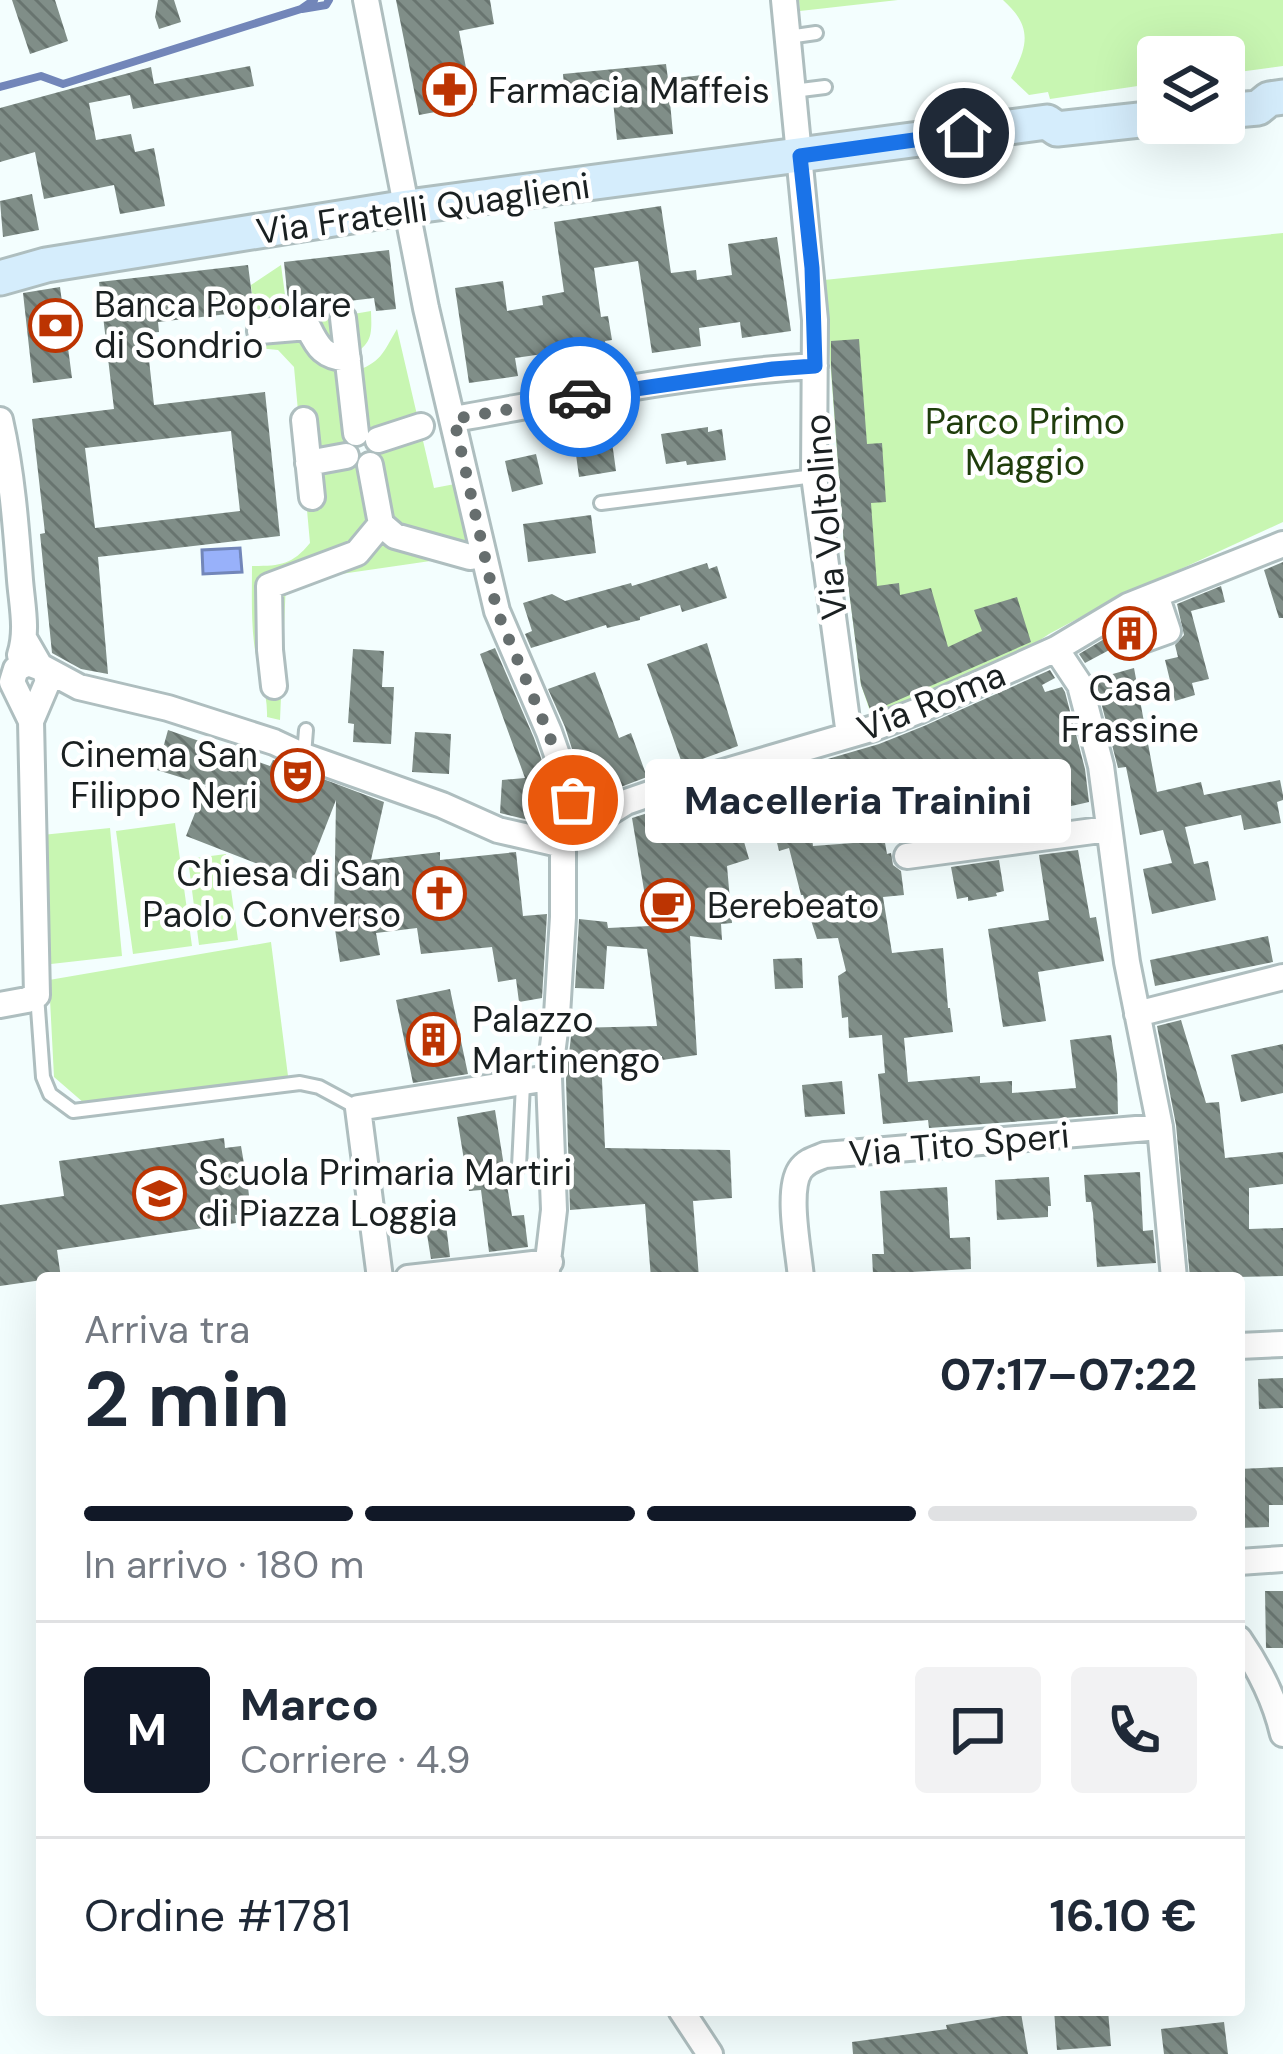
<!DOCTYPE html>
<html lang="it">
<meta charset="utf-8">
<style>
:root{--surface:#fff;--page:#f2f2f3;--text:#1f2937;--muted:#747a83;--line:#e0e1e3;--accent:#111827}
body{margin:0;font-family:"DM Sans",sans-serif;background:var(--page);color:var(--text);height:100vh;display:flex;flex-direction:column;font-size:45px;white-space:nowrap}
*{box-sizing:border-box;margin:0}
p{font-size:39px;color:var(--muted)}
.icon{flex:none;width:66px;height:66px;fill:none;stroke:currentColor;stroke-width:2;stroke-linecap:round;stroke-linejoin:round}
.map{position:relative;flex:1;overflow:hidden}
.details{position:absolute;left:36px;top:1272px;width:1209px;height:744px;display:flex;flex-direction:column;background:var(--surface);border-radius:12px;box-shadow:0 12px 48px #0002}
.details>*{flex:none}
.fabs{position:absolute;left:1137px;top:36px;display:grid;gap:24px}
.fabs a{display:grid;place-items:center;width:108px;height:108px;border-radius:12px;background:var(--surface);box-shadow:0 12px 48px #0002;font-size:60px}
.pin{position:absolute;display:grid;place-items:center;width:102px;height:102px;color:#fff;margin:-51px;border:6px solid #fff;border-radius:50%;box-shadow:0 3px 12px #0007}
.courier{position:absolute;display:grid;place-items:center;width:120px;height:120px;margin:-60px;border:9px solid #1a73e8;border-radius:50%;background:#fff;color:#222;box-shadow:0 3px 15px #0007}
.bubble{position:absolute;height:84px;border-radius:12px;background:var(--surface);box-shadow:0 12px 48px #0002;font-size:39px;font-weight:700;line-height:84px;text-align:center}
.overview em{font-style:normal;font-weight:700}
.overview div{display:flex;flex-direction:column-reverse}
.overview{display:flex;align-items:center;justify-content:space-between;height:204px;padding:0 48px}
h1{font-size:78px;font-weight:700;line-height:90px}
.bar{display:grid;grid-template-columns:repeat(4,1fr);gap:18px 12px;align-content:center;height:144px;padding:0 48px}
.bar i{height:15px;border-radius:9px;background:var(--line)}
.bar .active{background:var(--accent)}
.bar p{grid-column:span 4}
.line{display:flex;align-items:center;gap:30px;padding:0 48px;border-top:3px solid var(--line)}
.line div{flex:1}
.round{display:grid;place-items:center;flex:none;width:126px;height:126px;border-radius:12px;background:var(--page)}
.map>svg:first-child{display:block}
.green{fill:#c8f6b2;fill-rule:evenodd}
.water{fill:url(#water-ripples);stroke:#7286b9;stroke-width:3}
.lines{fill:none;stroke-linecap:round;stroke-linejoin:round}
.stream{stroke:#7286b9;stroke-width:8}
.building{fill:url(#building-back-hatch);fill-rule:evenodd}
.lane-casing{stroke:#aebebf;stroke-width:18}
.street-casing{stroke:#aebebf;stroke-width:30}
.secondary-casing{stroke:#aebebf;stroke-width:39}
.lane{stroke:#fff;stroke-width:12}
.street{stroke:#fff;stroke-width:24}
.secondary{stroke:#d5edfc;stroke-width:33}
.done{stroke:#666e6e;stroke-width:12;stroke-dasharray:0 21.6}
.route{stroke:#1a73e8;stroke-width:15}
.labels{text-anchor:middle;stroke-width:9;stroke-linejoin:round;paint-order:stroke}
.poi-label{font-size:36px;fill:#1a2021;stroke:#fff;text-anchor:start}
.street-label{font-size:36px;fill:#1a2021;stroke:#fff}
.park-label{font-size:36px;fill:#1f3d0c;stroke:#fff}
</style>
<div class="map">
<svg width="1283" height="2054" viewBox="0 0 1283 2054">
<defs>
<pattern id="water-ripples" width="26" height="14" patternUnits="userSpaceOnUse" patternTransform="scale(3)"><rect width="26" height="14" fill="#98b1fa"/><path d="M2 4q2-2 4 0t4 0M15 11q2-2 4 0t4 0" fill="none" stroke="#7b90ca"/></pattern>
<pattern id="building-back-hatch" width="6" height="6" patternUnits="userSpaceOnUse" patternTransform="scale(3)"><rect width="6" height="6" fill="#808e88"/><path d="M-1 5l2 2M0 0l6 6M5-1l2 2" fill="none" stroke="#68746f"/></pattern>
</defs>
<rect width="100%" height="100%" fill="#f3fefe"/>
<!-- green -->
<path class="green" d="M 799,0 L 898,0 L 800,11 Z
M 1003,0 L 1283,0 L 1283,66 L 1224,74 L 1224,57 L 1158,57 L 1158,83 L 1050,99 L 1048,92 L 1029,95 L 1011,78 C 1028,45 1033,27 1003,0 Z
M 1283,233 L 1283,522 L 1107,603 L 1049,634 L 1000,667 L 871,714 L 861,685 L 845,558 L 824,280 Z
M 281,265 L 289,325 L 371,311 C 372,337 372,342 350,358 L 353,372 C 381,363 383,353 397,329 L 434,488 L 455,484 L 469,552 L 451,558 L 286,582 L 280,720 L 267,717 C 268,691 257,669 254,643 C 251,618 252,591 252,566 C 280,566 292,565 310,543 L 294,367 L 278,350 L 258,348 L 251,285 ZM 366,432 L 371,433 L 381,450 L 377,460 L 359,466 L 353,464 L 345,445 L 348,439 Z
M 175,823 L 192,946 L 133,954 L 116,831 Z
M 110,828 L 122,956 L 51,964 L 42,835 Z
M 226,854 L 238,940 L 199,945 L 188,859 Z
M 271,942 L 288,1076 L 84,1103 L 54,1077 L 49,980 Z"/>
<!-- water -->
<path class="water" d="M 240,548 L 242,572 L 203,574 L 202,550 Z"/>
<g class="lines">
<!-- stream -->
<path class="stream" d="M 302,9 L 326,5 L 329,0
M 0,87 L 41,76 L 63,84 L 301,9 L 314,0"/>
</g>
<!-- building -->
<path class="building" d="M 12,0 L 55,0 L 68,41 L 30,54 Z
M 158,0 L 174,0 L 181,22 L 159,29 L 155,17 Z
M 396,0 L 490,0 L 494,24 L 459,31 L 473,105 L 419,115 Z
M 666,64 L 668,79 L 711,74 L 713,97 L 670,102 L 673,134 L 617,140 L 612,91 L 565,96 L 563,74 Z
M 250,66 L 254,86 L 133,109 L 130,95 L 89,103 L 96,140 L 131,134 L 135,152 L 154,148 L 165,206 L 120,214 L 114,185 L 44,199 L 35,152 L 0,162 L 0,108 L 151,67 L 154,84 Z
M 32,194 L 39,230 L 3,237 L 0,201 Z
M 661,206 L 671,273 L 696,270 L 697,280 L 732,275 L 728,244 L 777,237 L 791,331 L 742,338 L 740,322 L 699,328 L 701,346 L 652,353 L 638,261 L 594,268 L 601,317 L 608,316 L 612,340 L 605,341 L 608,362 L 560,369 L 557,352 L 515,358 L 518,376 L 469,383 L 455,288 L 503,281 L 507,311 L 543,305 L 542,296 L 564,292 L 554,222 Z
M 389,250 L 396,309 L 376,311 L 374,298 L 307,306 L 307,311 L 289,312 L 284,262 Z
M 248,265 L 254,311 L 158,322 L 159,332 L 146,333 L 154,405 L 265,392 L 280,536 L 98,557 L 108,674 L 81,669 L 52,653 L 40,534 L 45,533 L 32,419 L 114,409 L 99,282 ZM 231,431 L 240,511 L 95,528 L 85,448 Z
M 60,287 L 72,378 L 33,383 L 23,293 Z
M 859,339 L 867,444 L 882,443 L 886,502 L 871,503 L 877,586 L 899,583 L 900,595 L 931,588 L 948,647 L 982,631 L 974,610 L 1017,597 L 1031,642 L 871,712 L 861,685 L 845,560 L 831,367 L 831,341 Z
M 708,427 L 708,432 L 722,429 L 726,460 L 687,465 L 686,461 L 666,464 L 661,434 Z
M 612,442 L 616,471 L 579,477 L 575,447 Z
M 536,454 L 543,484 L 512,492 L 505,461 Z
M 591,515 L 596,553 L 528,562 L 523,524 Z
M 1283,562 L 1283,618 L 1279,618 L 1264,570 Z
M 707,563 L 709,569 L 717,566 L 727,598 L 682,612 L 680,605 L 640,617 L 640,620 L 607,628 L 606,625 L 531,648 L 525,634 L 532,631 L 523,603 L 552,594 L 565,601 L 631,583 L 632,586 Z
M 1221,586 L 1225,602 L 1191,611 L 1209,679 L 1192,683 L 1195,695 L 1175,701 L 1165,660 L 1178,657 L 1175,645 L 1184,635 L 1177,604 Z
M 1126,626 L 1116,635 L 1113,648 L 1085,663 L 1079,654 Z
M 707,643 L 738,746 L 683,766 L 647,664 Z
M 495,648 L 534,738 L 557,804 L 559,818 L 541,823 L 500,813 L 502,780 L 525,778 L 480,654 Z
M 353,649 L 384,651 L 382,687 L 394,687 L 391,744 L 353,742 L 354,724 L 348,723 Z
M 1134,668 L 1157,792 L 1201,782 L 1204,795 L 1280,780 L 1283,795 L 1283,800 L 1277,802 L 1281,823 L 1244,830 L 1241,815 L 1185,827 L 1194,864 L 1208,861 L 1216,900 L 1152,914 L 1143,869 L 1172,863 L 1163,830 L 1140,835 L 1126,767 L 1118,768 L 1095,679 Z
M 1050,670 L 1055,678 L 1042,685 L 1045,692 L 1062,687 L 1065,692 L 1085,769 L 1089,802 L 1045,812 L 1046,821 L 1022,824 L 1019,807 L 1013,809 L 1013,805 L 1004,806 L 998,789 L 879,809 L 887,854 L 891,853 L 893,865 L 901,871 L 904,895 L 883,897 L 892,953 L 943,948 L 948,1008 L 950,1008 L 953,1032 L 904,1038 L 908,1082 L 980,1076 L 980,1083 L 1012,1081 L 1012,1093 L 1076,1088 L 1070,1040 L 1111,1035 L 1117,1074 L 1118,1114 L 929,1128 L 928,1120 L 883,1124 L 878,1074 L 885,1073 L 882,1035 L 849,1038 L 848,1017 L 842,1018 L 838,976 L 846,971 L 838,938 L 817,939 L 803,895 L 801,895 L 789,848 L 779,851 L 774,830 L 778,820 L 771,798 L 792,786 L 797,768 L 879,744 L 924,726 ZM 848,794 L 853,843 L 813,846 L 808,804 Z
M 595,672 L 619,738 L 631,733 L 647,777 L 618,788 L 590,805 L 565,727 L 548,689 Z
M 168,730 L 270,766 L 273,760 L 384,802 L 371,860 L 440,852 L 440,860 L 516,852 L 523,916 L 547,914 L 542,998 L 519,1002 L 516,979 L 498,982 L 492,947 L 421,954 L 417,928 L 376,933 L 380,955 L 340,962 L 334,923 L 336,800 L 304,882 L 186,836 L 206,785 L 157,770 Z
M 415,732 L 451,734 L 449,774 L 412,772 Z
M 711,793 L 714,799 L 727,805 L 729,816 L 736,814 L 749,859 L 727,866 L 732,923 L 721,924 L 722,940 L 690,936 L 697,1055 L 662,1060 L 662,1056 L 601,1057 L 605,1148 L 730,1150 L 732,1198 L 693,1201 L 699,1278 L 651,1278 L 645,1204 L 570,1210 L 566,1079 L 572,1028 L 657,1026 L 647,949 L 607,946 L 604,989 L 575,988 L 579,919 L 607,922 L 608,928 L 650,926 L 632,818 Z
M 1078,850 L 1090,918 L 1096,917 L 1104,961 L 1038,972 L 1046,1021 L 1003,1027 L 988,929 L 1049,920 L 1039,855 Z
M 999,860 L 1004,891 L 996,893 L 997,896 L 968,901 L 968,897 L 957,899 L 951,867 Z
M 1268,936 L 1273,962 L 1155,986 L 1150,960 Z
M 802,958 L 803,988 L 775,989 L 773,959 Z
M 450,989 L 468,1074 L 413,1083 L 396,1000 Z
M 1181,1020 L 1206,1103 L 1219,1102 L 1225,1158 L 1283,1152 L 1283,1184 L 1249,1188 L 1249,1229 L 1283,1228 L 1283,1276 L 1190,1278 L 1176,1125 L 1157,1026 Z
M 1283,1044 L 1283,1093 L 1241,1102 L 1231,1055 Z
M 842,1081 L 845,1114 L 805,1117 L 802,1085 Z
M 495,1110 L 512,1216 L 524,1215 L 528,1247 L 489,1252 L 481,1190 L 469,1191 L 457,1117 Z
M 224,1138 L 225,1148 L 241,1146 L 248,1187 L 251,1213 L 235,1215 L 236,1223 L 57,1250 L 61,1278 L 42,1278 L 42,1280 L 0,1286 L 0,1205 L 64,1196 L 59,1161 Z
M 1140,1172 L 1143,1231 L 1153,1230 L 1156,1263 L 1097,1267 L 1093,1213 L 1091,1202 L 1086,1202 L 1084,1175 Z
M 1049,1177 L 1051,1206 L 1048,1206 L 1048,1217 L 997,1220 L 995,1180 Z
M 947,1187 L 950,1238 L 970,1237 L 971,1269 L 873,1274 L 872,1254 L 884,1254 L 880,1191 Z
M 446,1225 L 450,1257 L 431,1259 L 426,1228 Z
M 1283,1378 L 1283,1408 L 1259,1409 L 1258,1379 Z
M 1283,1467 L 1283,1505 L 1269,1505 L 1269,1527 L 1239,1528 L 1239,1469 Z
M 1265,1591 L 1283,1591 L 1283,1648 L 1266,1648 Z
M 1054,2010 L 1108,2010 L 1111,2046 L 1057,2050 Z
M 1021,2013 L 1028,2054 L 853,2054 L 852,2042 L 947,2029 L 946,2025 Z
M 1224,2022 L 1228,2054 L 1164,2054 L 1161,2029 Z"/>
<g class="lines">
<defs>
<path id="lane" d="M 788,37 L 816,33
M 793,91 L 825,87
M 601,503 L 814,476
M 304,755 L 306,730
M 749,763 L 768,822
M 37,995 L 43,1077 L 50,1094 L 73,1111 L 300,1083 L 319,1087 L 358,1108
M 519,1167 L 523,1084"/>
<path id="street" d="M 366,0 L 426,308 L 497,611 L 549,732 L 573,800 L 576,825
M 784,0 L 815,320 L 814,476 L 849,735
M 343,318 L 356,433
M 260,331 L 308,327 C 318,348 324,357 348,359
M 454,419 C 573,398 694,373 815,366
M 0,420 C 12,473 16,527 20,580 C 22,605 28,631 20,655
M 304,420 L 312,497
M 378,440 L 421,426
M 308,463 L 346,456
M 381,524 L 395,536 L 470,557
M 25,640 L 40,666 L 79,687 L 168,708 L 274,742 L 304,756 L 442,805 L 498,830 L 563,845
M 1129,645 L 1168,631 L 1156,595
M 1056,649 L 1080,685 L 1101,766 L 1127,962 L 1160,1127 L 1174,1278
M 274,686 L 270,650 L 269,586 L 357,553 L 381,524 L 370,465
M 907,856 L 1108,829
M 0,1005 L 27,1000 L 37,995 L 31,721 L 48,681 L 44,669 L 28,663 L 16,669 L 12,682 L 31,721
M 1137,1014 L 1283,977
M 380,1278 L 358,1108 L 549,1078
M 408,1278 L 550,1262
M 546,1278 L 554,1210 L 549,1078 L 557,1015 L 563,917 L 563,845 L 576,825 L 589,825 L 626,802 L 655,792 L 874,728 L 918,711 L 1056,649 L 1128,606 L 1283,544
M 801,1278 C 799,1252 786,1191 800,1170 C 806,1161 815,1159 825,1155 L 1160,1127
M 1239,1346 L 1283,1344
M 1239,1562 L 1283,1559
M 1239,1639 C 1259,1668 1275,1700 1283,1734
M 681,2010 L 710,2054"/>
<path id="secondary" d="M 1224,111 L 1258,108 L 1269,99 L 1283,97
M 0,278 L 46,265 L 408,207 L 1047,122 L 1057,129 L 1158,118"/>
</defs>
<!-- lane casing -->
<use href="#lane" class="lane-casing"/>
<!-- street casing -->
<use href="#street" class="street-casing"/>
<!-- secondary casing -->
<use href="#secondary" class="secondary-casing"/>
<!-- lane -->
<use href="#lane" class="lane"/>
<!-- street -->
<use href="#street" class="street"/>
<!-- secondary -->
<use href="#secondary" class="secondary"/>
</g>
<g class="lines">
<!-- done -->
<path class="done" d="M 573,800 L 548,732 L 497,611 L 454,419 L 580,397"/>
<!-- route -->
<path class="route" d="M 580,397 L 773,369 L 815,366 L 812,268 L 800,156 L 964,133"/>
</g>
<!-- icons -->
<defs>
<symbol id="pharmacy-ring" viewBox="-11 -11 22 22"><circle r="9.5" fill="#fff" stroke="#bc3402" stroke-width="1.5"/><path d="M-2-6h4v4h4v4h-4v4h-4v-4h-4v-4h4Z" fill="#bc3402"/></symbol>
<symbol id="bank-ring" viewBox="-11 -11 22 22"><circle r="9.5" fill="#fff" stroke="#bc3402" stroke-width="1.5"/><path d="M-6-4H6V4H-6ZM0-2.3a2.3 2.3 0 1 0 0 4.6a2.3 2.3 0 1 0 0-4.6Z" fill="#bc3402"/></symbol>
<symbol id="building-ring" viewBox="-11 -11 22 22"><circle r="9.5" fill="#fff" stroke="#bc3402" stroke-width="1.5"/><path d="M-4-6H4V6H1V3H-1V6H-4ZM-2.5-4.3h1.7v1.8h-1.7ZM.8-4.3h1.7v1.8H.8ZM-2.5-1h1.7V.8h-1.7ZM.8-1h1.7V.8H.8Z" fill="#bc3402"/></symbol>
<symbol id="theatre-ring" viewBox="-11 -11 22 22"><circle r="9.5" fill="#fff" stroke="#bc3402" stroke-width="1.5"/><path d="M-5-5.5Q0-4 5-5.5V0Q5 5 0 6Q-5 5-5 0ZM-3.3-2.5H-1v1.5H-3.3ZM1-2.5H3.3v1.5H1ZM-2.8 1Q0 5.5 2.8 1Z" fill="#bc3402"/></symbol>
<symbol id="church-ring" viewBox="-11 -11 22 22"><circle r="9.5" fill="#fff" stroke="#bc3402" stroke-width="1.5"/><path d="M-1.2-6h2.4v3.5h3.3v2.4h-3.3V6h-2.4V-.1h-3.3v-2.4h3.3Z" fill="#bc3402"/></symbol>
<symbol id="cafe-ring" viewBox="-11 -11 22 22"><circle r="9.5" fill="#fff" stroke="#bc3402" stroke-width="1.5"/><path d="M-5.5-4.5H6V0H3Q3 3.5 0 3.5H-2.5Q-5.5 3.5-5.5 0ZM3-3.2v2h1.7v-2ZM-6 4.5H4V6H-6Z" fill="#bc3402"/></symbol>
<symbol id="school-ring" viewBox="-11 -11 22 22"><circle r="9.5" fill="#fff" stroke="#bc3402" stroke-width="1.5"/><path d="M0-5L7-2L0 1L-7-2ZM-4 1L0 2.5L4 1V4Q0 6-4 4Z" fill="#bc3402"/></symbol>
</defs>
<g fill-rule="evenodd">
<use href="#pharmacy-ring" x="420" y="60" width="59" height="59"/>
<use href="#bank-ring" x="26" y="296" width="59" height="59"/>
<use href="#building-ring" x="1100" y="604" width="59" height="59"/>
<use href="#theatre-ring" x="268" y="746" width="59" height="59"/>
<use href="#church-ring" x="410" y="864" width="59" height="59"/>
<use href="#cafe-ring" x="638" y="876" width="59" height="59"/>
<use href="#building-ring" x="404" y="1010" width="59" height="59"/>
<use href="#school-ring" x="130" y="1164" width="59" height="59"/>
</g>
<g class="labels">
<!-- poi labels -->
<g class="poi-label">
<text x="488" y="103">Farmacia Maffeis</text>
<text x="94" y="317">Banca Popolare<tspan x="94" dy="41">di Sondrio</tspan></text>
<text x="1130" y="701" text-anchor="middle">Casa<tspan x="1130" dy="41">Frassine</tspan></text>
<text x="258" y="767" text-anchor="end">Cinema San<tspan x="258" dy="41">Filippo Neri</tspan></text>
<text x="401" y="886" text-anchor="end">Chiesa di San<tspan x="401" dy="41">Paolo Converso</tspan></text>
<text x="707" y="918">Berebeato</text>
<text x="472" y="1032">Palazzo<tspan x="472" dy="41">Martinengo</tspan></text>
<text x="198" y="1185">Scuola Primaria Martiri<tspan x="198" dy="41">di Piazza Loggia</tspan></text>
</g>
<!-- street labels -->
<g class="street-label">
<text transform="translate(423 208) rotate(-8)" y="13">Via Fratelli Quaglieni</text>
<text transform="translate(825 517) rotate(-95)" y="13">Via Voltolino</text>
<text transform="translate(931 701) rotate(-22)" y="13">Via Roma</text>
<text transform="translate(959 1144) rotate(-5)" y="13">Via Tito Speri</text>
</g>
<!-- park labels -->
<g class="park-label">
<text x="1025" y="434">Parco Primo<tspan x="1025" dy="41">Maggio</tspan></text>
</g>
</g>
</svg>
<div class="fabs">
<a><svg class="icon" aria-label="layers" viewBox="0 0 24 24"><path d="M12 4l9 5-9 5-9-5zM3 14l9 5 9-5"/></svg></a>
</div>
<div class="pin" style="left:573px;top:800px;background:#ea580c"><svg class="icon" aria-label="bag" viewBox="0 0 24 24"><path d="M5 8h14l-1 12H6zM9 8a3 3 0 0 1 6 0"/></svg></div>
<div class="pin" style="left:964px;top:133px;background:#1f2937"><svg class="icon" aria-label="home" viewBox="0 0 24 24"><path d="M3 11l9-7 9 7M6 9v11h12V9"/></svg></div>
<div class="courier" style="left:580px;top:397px"><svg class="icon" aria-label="car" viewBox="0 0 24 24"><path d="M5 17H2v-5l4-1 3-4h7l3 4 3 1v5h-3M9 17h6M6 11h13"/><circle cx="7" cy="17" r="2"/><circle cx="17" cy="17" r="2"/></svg></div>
<div class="bubble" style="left:645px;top:759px;width:426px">Macelleria Trainini</div>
<section class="details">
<div class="overview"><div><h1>2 min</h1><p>Arriva tra</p></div><em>07:17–07:22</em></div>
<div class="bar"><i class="active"></i><i class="active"></i><i class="active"></i><i></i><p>In arrivo · 180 m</p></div>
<div class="line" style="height:216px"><b class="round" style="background:var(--accent);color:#fff">M</b><div><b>Marco</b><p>Corriere · 4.9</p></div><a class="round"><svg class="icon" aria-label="chat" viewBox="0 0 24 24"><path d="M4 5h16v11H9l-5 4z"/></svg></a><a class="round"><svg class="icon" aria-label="phone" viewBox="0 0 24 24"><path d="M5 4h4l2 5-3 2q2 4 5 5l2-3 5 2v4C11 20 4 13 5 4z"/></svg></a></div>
<div class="line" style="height:156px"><div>Ordine #1781</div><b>16.10 €</b></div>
</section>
</div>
